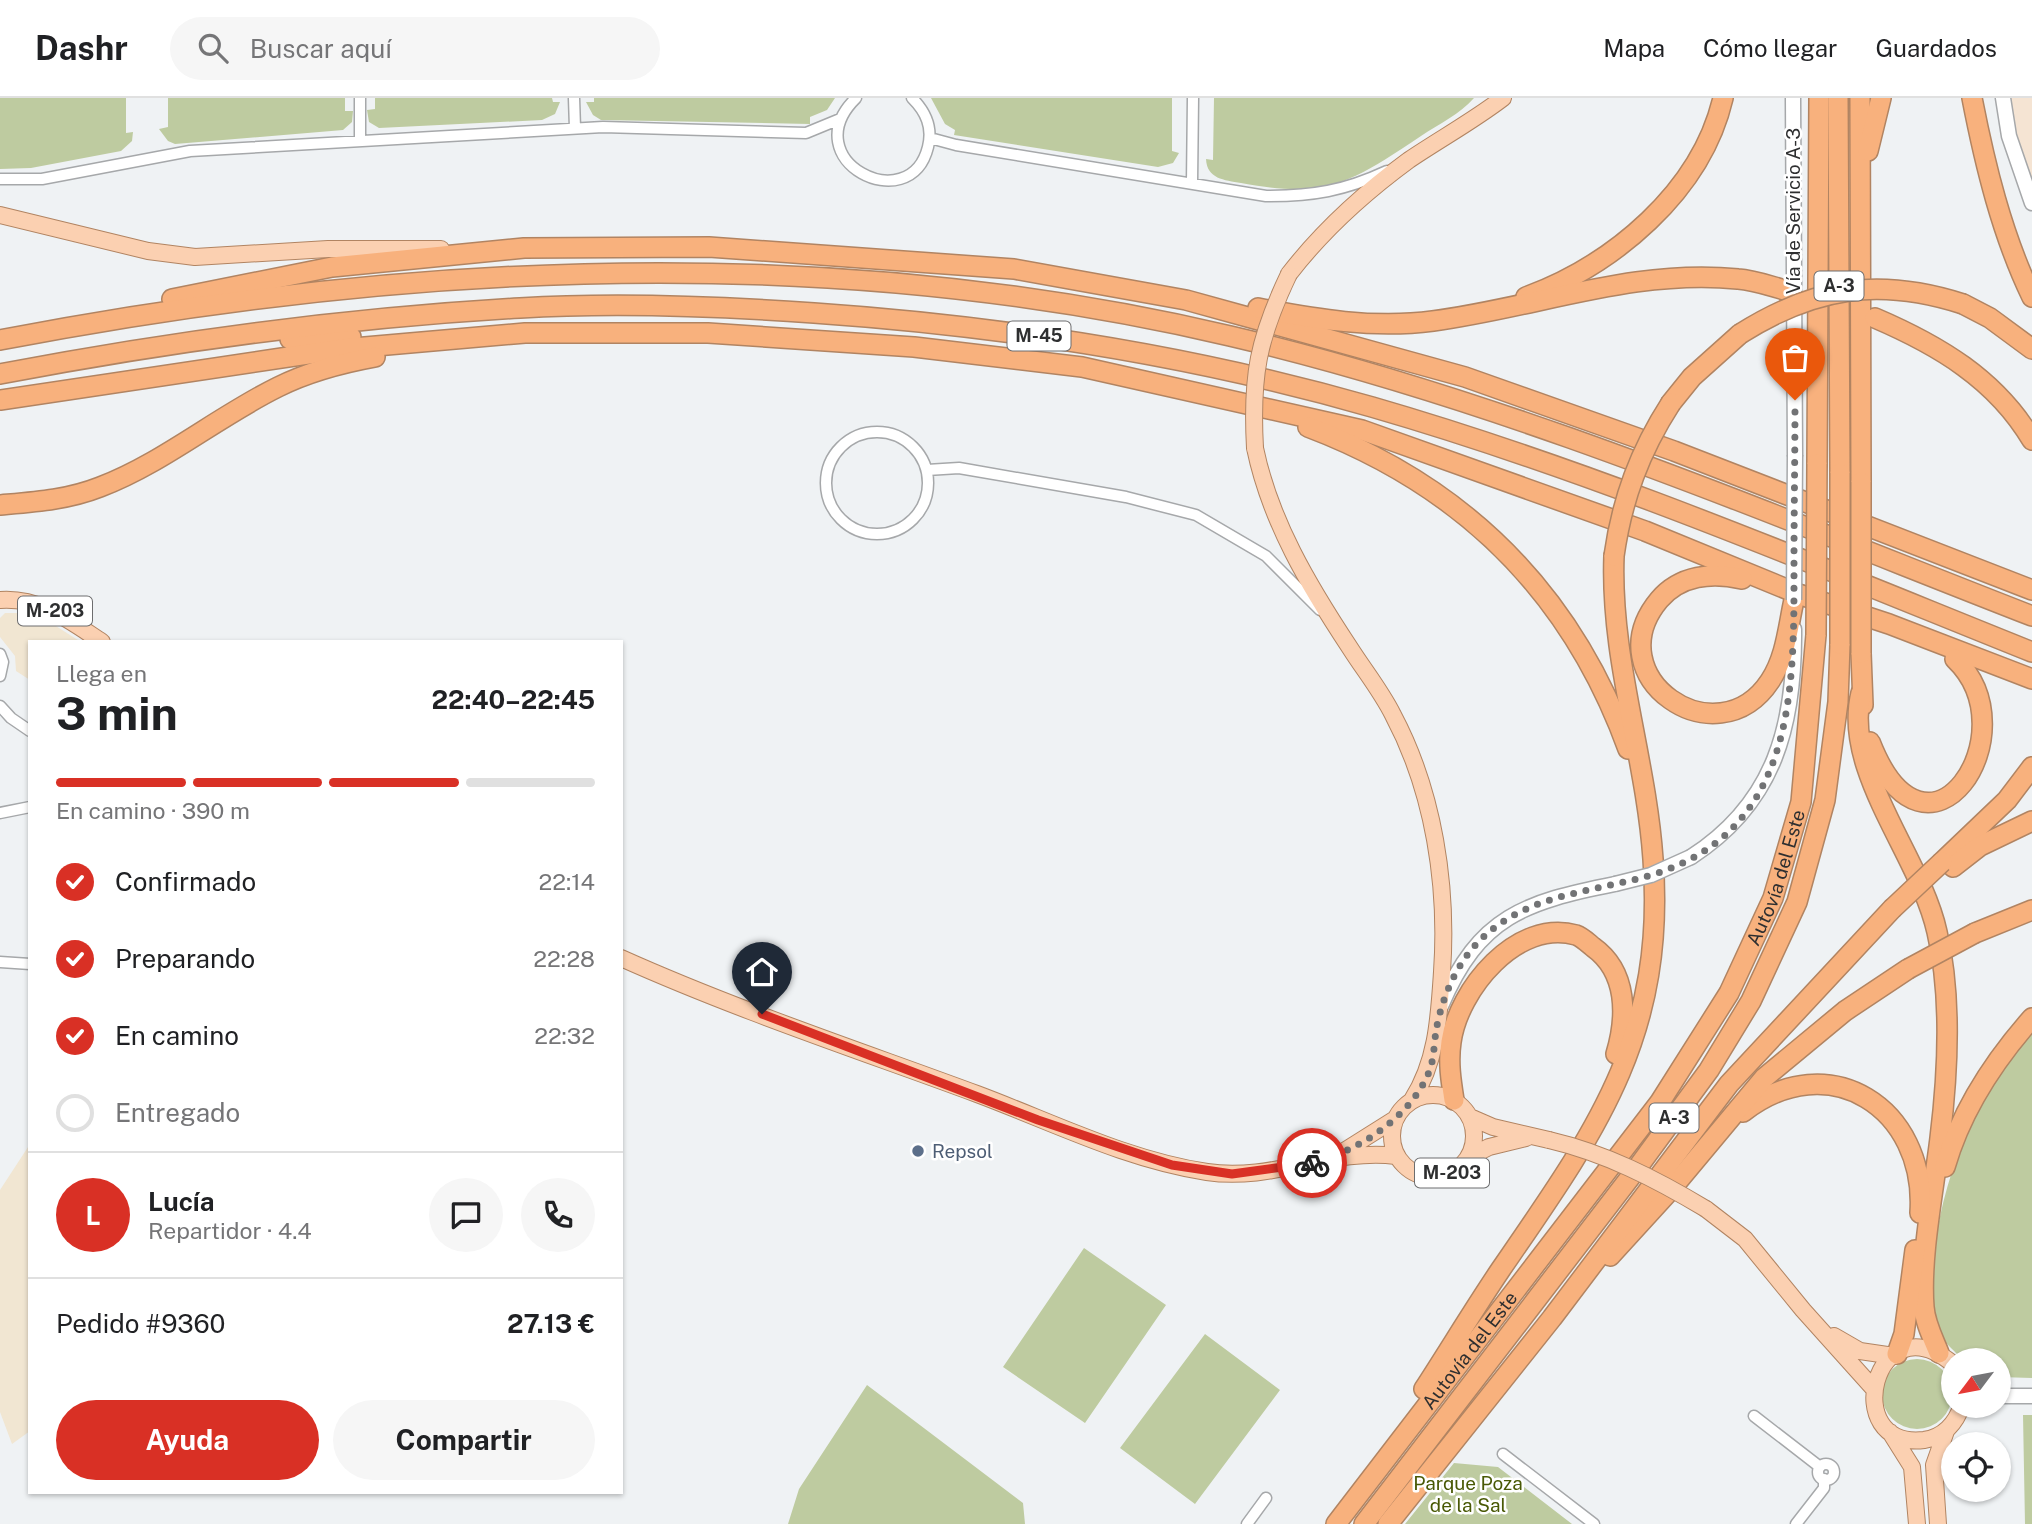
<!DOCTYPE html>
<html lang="es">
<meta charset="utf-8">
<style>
:root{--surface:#fff;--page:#f6f6f6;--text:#202124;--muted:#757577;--line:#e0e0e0;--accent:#d93025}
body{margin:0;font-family:"Public Sans",sans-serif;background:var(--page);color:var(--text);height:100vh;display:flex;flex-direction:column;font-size:26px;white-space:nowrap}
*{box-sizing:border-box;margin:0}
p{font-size:23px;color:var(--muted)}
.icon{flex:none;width:38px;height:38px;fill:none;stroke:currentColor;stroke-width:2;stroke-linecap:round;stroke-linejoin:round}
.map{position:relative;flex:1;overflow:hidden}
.side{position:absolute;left:28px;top:542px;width:595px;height:854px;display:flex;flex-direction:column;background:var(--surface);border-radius:0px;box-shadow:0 2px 5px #0004}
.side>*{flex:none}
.needle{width:46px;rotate:238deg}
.tools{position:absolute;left:1941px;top:1250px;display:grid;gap:14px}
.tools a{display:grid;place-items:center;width:70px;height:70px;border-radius:50%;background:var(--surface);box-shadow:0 2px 5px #0004;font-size:35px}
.pin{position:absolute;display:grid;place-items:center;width:60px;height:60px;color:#fff;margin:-72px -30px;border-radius:50% 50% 50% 0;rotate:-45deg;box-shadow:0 0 7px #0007}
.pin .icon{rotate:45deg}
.courier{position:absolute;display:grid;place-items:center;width:70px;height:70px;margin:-35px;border:5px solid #d93025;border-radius:50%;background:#fff;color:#222;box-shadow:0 2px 9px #0007}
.headline em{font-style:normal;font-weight:700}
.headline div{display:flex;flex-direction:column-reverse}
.headline{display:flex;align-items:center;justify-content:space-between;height:119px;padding:0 28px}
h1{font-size:46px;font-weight:700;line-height:52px}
.bar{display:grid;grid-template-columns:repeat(4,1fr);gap:10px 7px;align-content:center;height:84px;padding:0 28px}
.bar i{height:9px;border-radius:5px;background:var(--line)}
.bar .current{background:var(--accent)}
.bar p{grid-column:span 4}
.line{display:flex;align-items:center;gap:18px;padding:0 28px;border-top:2px solid var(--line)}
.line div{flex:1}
.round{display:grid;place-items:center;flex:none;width:74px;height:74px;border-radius:37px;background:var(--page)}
ol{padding:0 28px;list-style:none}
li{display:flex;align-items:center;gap:21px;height:77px}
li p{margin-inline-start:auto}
li .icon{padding:7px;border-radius:50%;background:var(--accent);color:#fff;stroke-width:4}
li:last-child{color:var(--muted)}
li i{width:38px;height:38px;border:4px solid var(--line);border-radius:50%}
.action{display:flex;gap:14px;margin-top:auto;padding:14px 28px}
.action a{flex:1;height:80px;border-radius:42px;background:var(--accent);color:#fff;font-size:28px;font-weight:700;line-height:80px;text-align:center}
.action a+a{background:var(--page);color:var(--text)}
header{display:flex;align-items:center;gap:42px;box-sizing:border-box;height:98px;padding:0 35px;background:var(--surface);border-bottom:2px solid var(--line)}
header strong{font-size:33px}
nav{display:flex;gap:38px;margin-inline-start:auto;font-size:24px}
.search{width:490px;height:63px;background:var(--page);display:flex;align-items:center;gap:18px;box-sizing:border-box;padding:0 24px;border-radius:38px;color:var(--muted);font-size:26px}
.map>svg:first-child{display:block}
.commercial{fill:#f5e4d3}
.industrial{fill:#f1e6d2}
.green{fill:#becba0}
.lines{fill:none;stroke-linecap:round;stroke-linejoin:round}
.street-casing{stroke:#a6a8aa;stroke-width:13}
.secondary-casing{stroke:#a6a8aa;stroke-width:17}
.primary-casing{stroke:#b18462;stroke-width:18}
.highway-casing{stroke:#b18462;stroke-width:22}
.street{stroke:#fff;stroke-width:10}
.secondary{stroke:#fff;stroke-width:14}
.primary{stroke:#fbd0b1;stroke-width:16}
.highway{stroke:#f8b17d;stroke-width:19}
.secondary-bridge-casing{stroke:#a6a8aa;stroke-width:17;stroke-linecap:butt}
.primary-bridge-casing{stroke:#b18462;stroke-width:18;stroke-linecap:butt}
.highway-bridge-casing{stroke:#b18462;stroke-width:22;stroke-linecap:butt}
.secondary-bridge{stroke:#fff;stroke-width:14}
.primary-bridge{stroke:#fbd0b1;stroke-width:16}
.highway-bridge{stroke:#f8b17d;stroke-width:19}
.done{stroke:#727375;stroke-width:7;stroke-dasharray:0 12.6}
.route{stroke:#d93025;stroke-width:9}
.service-dot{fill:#5c6f8a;stroke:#fff;stroke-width:2.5}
.labels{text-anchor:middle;stroke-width:5;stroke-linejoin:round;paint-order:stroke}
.shield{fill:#fff;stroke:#6d6d6e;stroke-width:2}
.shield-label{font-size:18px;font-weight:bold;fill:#2e2f30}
.street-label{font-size:19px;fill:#2e2f30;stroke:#fff}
.service-label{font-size:19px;fill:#4e5e75;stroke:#fff;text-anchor:start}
.park-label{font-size:19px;fill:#495905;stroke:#fff}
</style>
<header>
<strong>Dashr</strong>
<div class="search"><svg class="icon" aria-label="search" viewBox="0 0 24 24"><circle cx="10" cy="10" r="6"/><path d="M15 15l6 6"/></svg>Buscar aquí</div>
<nav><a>Mapa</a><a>Cómo llegar</a><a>Guardados</a></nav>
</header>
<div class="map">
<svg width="2032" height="1426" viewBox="0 0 2032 1426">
<rect width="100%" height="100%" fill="#eff2f4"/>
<!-- commercial -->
<path class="commercial" d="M 2003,0 L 2032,0 L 2032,105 Z"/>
<!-- industrial -->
<path class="industrial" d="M 5,515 L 25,515 L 48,523 L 81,544 L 30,544 L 30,582 L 16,573 L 15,558 L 0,539 L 0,520 Z
M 30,1046 L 30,1333 L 12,1346 L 0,1314 L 0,1092 Z"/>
<!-- green -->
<path class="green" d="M 0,0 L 126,0 L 126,35 L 133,34 L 132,43 L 121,53 L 31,70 L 0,71 Z
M 168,0 L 345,0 L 345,13 L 353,13 L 352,24 L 343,32 L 175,46 L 168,43 L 159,31 L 168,29 Z
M 375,0 L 552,0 L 553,4 L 560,4 L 555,16 L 542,22 L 379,30 L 369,24 L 367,12 L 375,11 Z
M 594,0 L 835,0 L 827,12 L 810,19 L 810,26 L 601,22 L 593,17 L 586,4 L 594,4 Z
M 931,0 L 1172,0 L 1172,53 L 1179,55 L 1173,65 L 1158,69 L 954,37 L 955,32 L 945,26 Z
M 1214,0 L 1474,0 C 1460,16 1439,26 1421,38 C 1350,85 1328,101 1241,85 C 1224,82 1207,81 1206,61 L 1213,62 Z
M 2032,934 L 2032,1280 L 1999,1279 L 1998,1262 L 1963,1262 C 1946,1244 1933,1236 1928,1210 C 1925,1198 1930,1180 1932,1167 C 1942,1083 1972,997 2032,934 Z
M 1084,1150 L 1166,1207 L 1085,1325 L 1003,1269 Z
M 1205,1236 L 1280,1292 L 1195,1406 L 1120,1350 Z
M1882 1296a35 35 0 1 1 70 0a35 35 0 1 1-70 0Z
M 867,1287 L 1023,1405 L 1025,1426 L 788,1426 L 799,1391 Z
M 2023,1317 L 2032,1317 L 2032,1426 L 2025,1426 Z
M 1454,1365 L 1498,1369 L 1572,1426 L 1405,1426 Z"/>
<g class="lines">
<defs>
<path id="street" d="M 574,0 L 575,30
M 856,0 C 793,62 910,122 928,49 C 933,29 926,14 912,0
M 930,40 L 956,47 L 1266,98 C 1313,98 1344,93 1387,73
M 360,43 L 360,0
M 0,81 L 42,81 L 190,53 L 603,29 L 806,35 L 840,21
M 1192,85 L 1193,0
M826 385a51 51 0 1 1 102 0a51 51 0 1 1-102 0Z
M 927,372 L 959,370 L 1126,399 L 1196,417 L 1266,458 L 1320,512
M 0,556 L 3,564 L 0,578
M 0,608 L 11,620 L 30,633
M 0,715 L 30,709
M 0,864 L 30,866
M 1754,1318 L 1820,1369
M 1503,1356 L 1594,1426
M1818 1374a8 8 0 1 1 16 0a8 8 0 1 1-16 0Z
M 1247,1426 L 1266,1400
M 1796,1426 L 1824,1390 L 1824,1381"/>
<path id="secondary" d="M 1793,0 L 1795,357
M 2003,0 L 2009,38 L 2032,105
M 1691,759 C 1775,705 1795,627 1794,531
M 1441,908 C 1479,818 1525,804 1615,786
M 1998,1298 L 2032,1298"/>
<path id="primary" d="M 0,117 L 148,153 L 195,159 L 328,151 L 441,151
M 1289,176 C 1323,132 1364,95 1409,62 C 1440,41 1473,23 1503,0
M 1255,350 C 1270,423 1309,488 1350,550 C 1364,572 1381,593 1393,617 C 1434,694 1448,788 1442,874 C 1439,919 1437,963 1412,1002
M 0,502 C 40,499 70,523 102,544
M 621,860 C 737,912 858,952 977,996 C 1052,1024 1127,1062 1207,1074 C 1272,1084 1332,1050 1396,1058
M1392 1038a41 41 0 1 1 82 0a41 41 0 1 1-82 0Z
M 1470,1019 L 1493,1029 L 1549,1042
M 1341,1055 L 1395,1021
M 1469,1059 L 1489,1049 L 1526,1040
M 1706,1111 L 1745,1141 L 1803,1212 L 1873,1290
M 1834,1238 L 1860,1253 L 1894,1258
M 1953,1266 C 1874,1200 1838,1352 1924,1342 C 1944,1339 1956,1325 1962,1307
M 1890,1334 L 1912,1369 L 1917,1426
M 1938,1426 L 1934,1367 L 1946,1333"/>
<g id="highway">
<path d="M 1838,0 L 1840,375"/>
<path d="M 1860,0 L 1861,384"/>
<path d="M 1972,0 C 1985,67 2002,137 2032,199"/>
<path d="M 1868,53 L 1881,0"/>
<path d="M 1526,199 C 1613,167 1701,94 1723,0"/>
<path d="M 172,201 L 332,169 L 524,150 L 709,149 L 1014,171 L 1186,202 L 1465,279 L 1674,353 L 2032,492"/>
<path d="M 1963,206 L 1990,220 L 2032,251"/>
<path d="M 1258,210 C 1315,221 1374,231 1433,223 C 1534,210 1634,170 1738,181 C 1754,182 1770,188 1785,192"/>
<path d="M 1875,220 C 1938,247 1996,281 2032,342"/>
<path d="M 290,241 L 351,239"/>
<path d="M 0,242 C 404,164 826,143 1230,238 C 1504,302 1770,416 2032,518"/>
<path d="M 0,276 C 172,243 346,220 520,210 C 618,204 716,208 814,215 C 1002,228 1191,257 1372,309 C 1597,374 1815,467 2032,554"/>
<path d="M 0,302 L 342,251 L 525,235 L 708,235 L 914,249 L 1082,269 L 1362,332 L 1645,433 L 1801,497"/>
<path d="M 1671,305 L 1692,279 L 1740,236"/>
<path d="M 1308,329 C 1464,388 1571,494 1628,651"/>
<path d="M 1817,366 L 1819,0"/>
<path d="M 0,407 C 34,404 67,402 100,389 C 163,365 217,319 278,289 C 308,274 342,265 375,259"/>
<path d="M 1742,481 C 1712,474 1680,477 1659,502 C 1595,579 1717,663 1770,583 C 1786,559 1788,529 1794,502"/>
<path d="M 1801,497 L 1889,526 L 2032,581"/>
<path d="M 1861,555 L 1863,607"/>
<path d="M 1861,595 C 1842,673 1920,757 1937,834 C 1952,898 1948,975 1940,1040 C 1934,1091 1920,1159 1924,1209 C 1925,1225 1933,1240 1939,1255"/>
<path d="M 1870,644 C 1927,790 2032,635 1955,561"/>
<path d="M 1942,764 L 2007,702 L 2032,669"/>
<path d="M 1953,769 L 1980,748 L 2032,723"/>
<path d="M 1975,835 L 2032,812"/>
<path d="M 1454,1002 C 1451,983 1448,964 1451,944 C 1458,892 1517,820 1576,837 C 1582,839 1588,845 1593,849 C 1628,874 1627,919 1616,956"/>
<path d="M 1743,1014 C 1829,947 1927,1010 1920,1115"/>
<path d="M 1945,1069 C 1961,1013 1994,963 2032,920"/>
<path d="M 1610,1158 L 1673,1089 L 1764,980 L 1845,913 L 1908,871"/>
<path d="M 1897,1256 L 1904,1236 L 1915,1152"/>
<path d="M 1424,1291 C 1450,1251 1474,1211 1501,1171 C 1596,1033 1666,938 1653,761 C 1646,659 1610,561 1614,458"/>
<path id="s1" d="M 1336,1426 L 1660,1004 L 1729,895 L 1773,800 L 1801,704 L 1816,537"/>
<path d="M 1364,1426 L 1635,1073 L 1709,972 L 1751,903 L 1797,804 L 1825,702 L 1838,604 L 1840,546"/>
<path d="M 1388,1426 L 1552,1220 L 1729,986 L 1892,811"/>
</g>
</defs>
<!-- street casing -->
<use href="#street" class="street-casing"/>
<!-- secondary casing -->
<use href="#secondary" class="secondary-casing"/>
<!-- primary casing -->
<use href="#primary" class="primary-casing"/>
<!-- highway casing -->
<use href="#highway" class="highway-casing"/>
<!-- street -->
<use href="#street" class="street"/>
<!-- secondary -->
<use href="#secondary" class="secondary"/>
<!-- primary -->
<use href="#primary" class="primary"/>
<!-- highway -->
<use href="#highway" class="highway"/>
<defs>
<path id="secondary-bridge" d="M 1794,502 L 1795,357
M 1615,786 L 1651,777 L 1691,759"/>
<path id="primary-bridge" d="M 1255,350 C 1251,278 1258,241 1289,176
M 1549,1042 C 1605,1055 1656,1081 1706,1111"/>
<path id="highway-bridge" d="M 1740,236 C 1814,189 1879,179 1963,206
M 1840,375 L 1840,546
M 1861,384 L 1861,555
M 1614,458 C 1622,401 1640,353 1671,305
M 1816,537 L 1817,366
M 1892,811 L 1942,764
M 1908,871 L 1975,835"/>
</defs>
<!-- secondary-bridge casing -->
<use href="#secondary-bridge" class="secondary-bridge-casing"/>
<!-- primary-bridge casing -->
<use href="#primary-bridge" class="primary-bridge-casing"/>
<!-- highway-bridge casing -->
<use href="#highway-bridge" class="highway-bridge-casing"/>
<!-- secondary-bridge -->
<use href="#secondary-bridge" class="secondary-bridge"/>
<!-- primary-bridge -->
<use href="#primary-bridge" class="primary-bridge"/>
<!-- highway-bridge -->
<use href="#highway-bridge" class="highway-bridge"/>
</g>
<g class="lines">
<!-- done -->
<path class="done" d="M 1312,1065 C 1357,1054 1411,1019 1429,974 C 1434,962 1434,946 1436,933 C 1441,904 1453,874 1472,851 C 1518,797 1584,796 1648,778 C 1797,735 1794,592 1794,466 C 1794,412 1795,357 1795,302"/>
<!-- route -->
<path class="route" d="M 762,916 L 1038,1022 L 1172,1067 L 1232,1076 L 1312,1065"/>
</g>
<!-- markers -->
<circle class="service-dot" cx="918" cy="1053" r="7"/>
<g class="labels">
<!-- shield labels -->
<g class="shield">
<rect x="1814.5" y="173.5" width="49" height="29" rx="5"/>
<rect x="1007.5" y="223.5" width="63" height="29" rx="5"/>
<rect x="18" y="498.5" width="74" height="29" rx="5"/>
<rect x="1649.5" y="1005.5" width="49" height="29" rx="5"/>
<rect x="1415" y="1060.5" width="74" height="29" rx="5"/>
</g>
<g class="shield-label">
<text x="1839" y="194">A-3</text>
<text x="1039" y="244">M-45</text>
<text x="55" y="519">M-203</text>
<text x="1674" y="1026">A-3</text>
<text x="1452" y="1081">M-203</text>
</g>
<!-- street labels -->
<g class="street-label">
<text transform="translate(1793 113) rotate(-90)" y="7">Vía de Servicio A-3</text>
<text dy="7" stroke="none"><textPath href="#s1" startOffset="786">Autovía del Este</textPath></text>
<text dy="7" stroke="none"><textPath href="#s1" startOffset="219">Autovía del Este</textPath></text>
</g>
<!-- service labels -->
<g class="service-label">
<text x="932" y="1060">Repsol</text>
</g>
<!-- park labels -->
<g class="park-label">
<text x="1468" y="1392">Parque Poza<tspan x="1468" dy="22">de la Sal</tspan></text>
</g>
</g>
</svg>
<div class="tools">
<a><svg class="needle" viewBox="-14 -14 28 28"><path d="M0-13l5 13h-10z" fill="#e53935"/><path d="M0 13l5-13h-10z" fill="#757577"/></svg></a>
<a><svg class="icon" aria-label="locate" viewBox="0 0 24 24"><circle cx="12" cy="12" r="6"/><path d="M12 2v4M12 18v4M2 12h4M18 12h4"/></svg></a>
</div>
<div class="pin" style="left:1795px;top:302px;background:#ea580c"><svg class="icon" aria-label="bag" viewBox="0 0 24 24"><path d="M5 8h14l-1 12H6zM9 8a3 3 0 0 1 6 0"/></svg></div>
<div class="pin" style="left:762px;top:916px;background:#1f2937"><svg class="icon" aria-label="home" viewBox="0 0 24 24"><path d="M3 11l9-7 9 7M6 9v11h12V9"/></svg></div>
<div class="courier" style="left:1312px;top:1065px"><svg class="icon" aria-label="bike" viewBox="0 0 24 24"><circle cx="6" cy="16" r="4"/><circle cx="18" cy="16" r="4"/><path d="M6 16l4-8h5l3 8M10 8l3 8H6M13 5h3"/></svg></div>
<section class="side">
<div class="headline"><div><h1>3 min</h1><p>Llega en</p></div><em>22:40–22:45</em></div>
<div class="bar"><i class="current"></i><i class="current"></i><i class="current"></i><i></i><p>En camino · 390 m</p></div>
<ol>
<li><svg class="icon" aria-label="check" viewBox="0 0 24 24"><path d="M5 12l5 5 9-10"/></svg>Confirmado<p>22:14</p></li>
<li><svg class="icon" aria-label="check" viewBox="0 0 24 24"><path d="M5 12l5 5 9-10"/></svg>Preparando<p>22:28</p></li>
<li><svg class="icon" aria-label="check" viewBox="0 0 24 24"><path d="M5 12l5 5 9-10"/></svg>En camino<p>22:32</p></li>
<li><i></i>Entregado</li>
</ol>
<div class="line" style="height:126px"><b class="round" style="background:var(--accent);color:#fff">L</b><div><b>Lucía</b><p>Repartidor · 4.4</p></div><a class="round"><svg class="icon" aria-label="chat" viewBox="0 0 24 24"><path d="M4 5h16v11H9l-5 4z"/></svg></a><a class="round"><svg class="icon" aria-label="phone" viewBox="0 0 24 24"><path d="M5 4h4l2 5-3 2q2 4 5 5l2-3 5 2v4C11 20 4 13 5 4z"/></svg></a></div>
<div class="line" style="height:91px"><div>Pedido #9360</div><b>27.13 €</b></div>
<div class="action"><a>Ayuda</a><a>Compartir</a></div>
</section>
</div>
